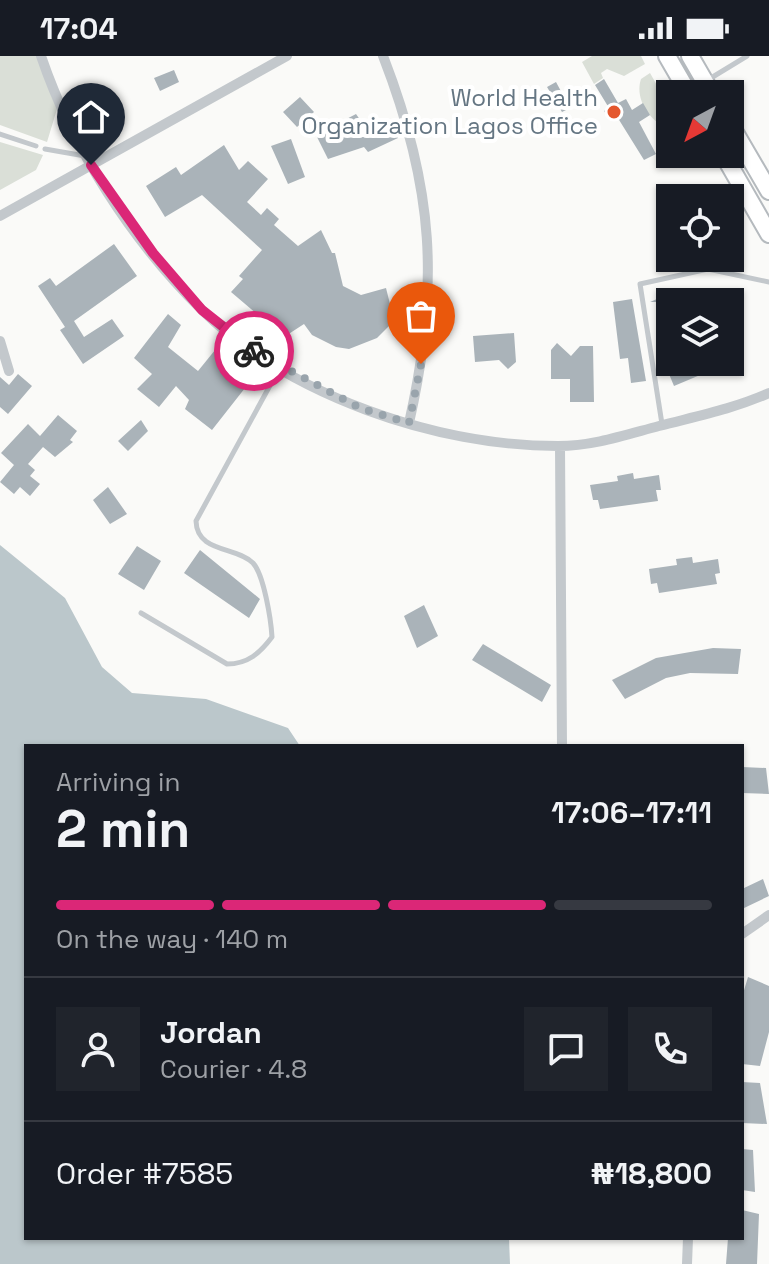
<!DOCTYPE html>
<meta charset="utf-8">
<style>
:root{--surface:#171b24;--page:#20242c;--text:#f1f3f6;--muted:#9ea1a6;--line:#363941;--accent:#db2777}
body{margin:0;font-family:"Space Grotesk",sans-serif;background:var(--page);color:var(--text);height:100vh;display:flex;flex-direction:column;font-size:30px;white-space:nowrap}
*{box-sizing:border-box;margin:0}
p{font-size:26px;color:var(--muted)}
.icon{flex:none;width:44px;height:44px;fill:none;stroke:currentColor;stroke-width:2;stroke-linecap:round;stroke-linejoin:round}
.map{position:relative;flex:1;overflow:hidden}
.details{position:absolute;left:24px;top:688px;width:720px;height:496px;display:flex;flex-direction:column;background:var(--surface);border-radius:0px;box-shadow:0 2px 6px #0004}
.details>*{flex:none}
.needle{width:52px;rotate:221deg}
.fabs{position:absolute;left:656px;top:24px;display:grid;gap:16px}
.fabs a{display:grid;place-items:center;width:88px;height:88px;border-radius:0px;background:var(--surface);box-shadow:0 2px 6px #0004;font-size:40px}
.pin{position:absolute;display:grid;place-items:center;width:68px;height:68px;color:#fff;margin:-82px -34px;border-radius:50% 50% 50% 0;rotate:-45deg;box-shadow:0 0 8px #0007}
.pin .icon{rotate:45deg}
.courier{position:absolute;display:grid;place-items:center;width:80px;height:80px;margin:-40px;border:6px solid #db2777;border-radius:50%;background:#fff;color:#222;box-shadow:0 2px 10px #0007}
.head em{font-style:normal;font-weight:800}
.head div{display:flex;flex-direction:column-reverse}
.head{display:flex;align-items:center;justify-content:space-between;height:136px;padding:0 32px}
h1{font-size:52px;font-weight:800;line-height:60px}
.bar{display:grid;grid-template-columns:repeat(4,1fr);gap:12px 8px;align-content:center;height:96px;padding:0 32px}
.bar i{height:10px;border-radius:6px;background:var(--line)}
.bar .on{background:var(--accent)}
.bar p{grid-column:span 4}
.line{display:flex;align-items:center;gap:20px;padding:0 32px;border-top:2px solid var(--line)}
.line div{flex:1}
.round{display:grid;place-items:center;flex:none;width:84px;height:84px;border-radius:0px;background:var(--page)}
.status{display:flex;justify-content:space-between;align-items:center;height:56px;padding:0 40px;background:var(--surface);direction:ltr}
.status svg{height:22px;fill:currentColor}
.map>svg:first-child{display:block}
.green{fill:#dadfd7}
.water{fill:#bbc7cb}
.building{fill:#aab3b9}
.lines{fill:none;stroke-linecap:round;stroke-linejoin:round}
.primary-casing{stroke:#b5babe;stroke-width:20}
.lane{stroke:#c3c8cc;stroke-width:5}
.street{stroke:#c3c8cc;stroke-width:10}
.primary{stroke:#fff;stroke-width:16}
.done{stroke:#99a4ac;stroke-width:8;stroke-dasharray:0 14.4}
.route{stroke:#db2777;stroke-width:10}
.poi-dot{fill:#e4572e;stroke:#fff;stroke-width:3}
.labels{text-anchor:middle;stroke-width:8;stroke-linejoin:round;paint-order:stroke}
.poi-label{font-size:24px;fill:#657683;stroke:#fff;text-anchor:end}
</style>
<div class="status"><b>17:04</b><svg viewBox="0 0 49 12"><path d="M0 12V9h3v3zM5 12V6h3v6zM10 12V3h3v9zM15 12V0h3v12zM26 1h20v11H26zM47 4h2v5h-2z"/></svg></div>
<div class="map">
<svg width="769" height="1208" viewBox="0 0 769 1208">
<rect width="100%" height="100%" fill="#fafaf8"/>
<!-- green -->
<path class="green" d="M 0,0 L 41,0 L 57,53 L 47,86 L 0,69 Z
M 592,0 L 641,0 L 645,8 L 624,20 L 607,13 L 601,17 L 603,22 L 594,28 L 582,6 Z
M 650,17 L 670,52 L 670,74 C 651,66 634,44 641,23 Z
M 0,86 L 43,99 L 36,114 L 0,134 Z"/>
<!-- water -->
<path class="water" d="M 0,489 L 65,542 L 102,611 L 132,637 L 206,643 L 288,672 L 300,690 L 26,690 L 26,1182 L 509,1182 L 510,1208 L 0,1208 Z"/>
<!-- building -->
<path class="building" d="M 174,14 L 179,26 L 160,35 L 154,22 Z
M 604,23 L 618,47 L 626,43 L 632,54 L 643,47 L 650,59 L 639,66 L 656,98 L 644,104 L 616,59 L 609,63 L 604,55 L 609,52 L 595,29 Z
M 556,26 L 570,52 L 562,56 L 547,31 Z
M 300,41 L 314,56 L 297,71 L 283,56 Z
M 356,58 L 365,71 L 390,65 L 398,82 L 368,96 L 364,91 L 328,103 L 316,79 Z
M 291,83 L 305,121 L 288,128 L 271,90 Z
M 224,89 L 239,114 L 248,105 L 268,123 L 247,146 L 261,159 L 267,152 L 279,163 L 274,169 L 298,190 L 321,174 L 332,197 L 335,197 L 343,230 L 361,239 L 386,232 L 390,248 L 388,261 L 397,262 L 377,282 L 349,293 L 336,291 L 312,279 L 304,268 L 284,281 L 231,236 L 243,223 L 239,220 L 262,194 L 202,139 L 165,161 L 146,130 L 176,111 L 181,119 Z
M 114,188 L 137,220 L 74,265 L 84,281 L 112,263 L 124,280 L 83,308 L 60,274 L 65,271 L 38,230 L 50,222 L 56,230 Z
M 678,234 L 684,246 L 650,246 Z
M 632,243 L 646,325 L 631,327 L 628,302 L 620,303 L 613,246 Z
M 168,258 L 181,269 L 168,291 L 198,315 L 224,283 L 260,313 L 212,374 L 185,353 L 189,344 L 176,330 L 159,351 L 137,333 L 152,318 L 134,302 Z
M 670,261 L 670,300 L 656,267 Z
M 514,277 L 516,306 L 508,313 L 499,304 L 475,306 L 473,280 Z
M 557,287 L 571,300 L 580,290 L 593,290 L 594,346 L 570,346 L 570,323 L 551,323 L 551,294 Z
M 664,306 L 731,306 L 674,330 Z
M 18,318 L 32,330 L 8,358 L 0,351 L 0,321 L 9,329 Z
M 58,359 L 77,375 L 70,384 L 73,386 L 55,401 L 43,391 L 28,408 L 35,414 L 30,420 L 40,428 L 30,440 L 20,431 L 14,438 L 0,426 L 14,409 L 1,397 L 28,368 L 40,380 Z
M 141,364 L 148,375 L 128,395 L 118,385 Z
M 633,417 L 634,423 L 659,419 L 661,434 L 656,434 L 658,445 L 600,453 L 598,444 L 593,444 L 590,429 L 618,425 L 617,420 Z
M 108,431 L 127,458 L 110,468 L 93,444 Z
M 137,490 L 161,505 L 144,534 L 118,518 Z
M 200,494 L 260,543 L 249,562 L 184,517 Z
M 692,501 L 693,507 L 718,503 L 720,517 L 715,518 L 717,528 L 659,537 L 657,527 L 651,528 L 649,513 L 677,509 L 676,503 Z
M 424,549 L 438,580 L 417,592 L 404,560 Z
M 483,588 L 551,629 L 542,646 L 472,604 Z
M 713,592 L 741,593 L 738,618 L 690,617 L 666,622 L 625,643 L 612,624 L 656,602 Z
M 742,711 L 766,712 L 769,738 L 742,737 Z
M 763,823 L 769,840 L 742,853 L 742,833 Z
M 748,921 L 769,930 L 769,976 L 760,1010 L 742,1008 L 742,941 Z
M 742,1026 L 760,1027 L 767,1068 L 742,1067 Z
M 742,1093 L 753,1094 L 755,1136 L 742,1134 Z
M 742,1154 L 759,1158 L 757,1208 L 726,1208 L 728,1182 L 742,1182 Z"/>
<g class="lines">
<defs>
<path id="primary" d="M 667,0 L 689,38
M 690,0 L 712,38
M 730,68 L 769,135
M 723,98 L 769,178"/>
</defs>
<!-- primary casing -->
<use href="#primary" class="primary-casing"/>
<!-- lane -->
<path class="lane" d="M 706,25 L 747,0
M 0,78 L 36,90
M 45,93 L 85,100
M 662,368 L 640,228 L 708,213 L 769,226
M 141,557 L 227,608 C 248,608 260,597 272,581 C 271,564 264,519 253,507 C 236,490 197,497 196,465 L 279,313"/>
<!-- street -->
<path class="street" d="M 41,0 C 73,94 132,185 202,254 C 289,340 437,390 558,390 C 593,390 625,379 659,370 C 697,360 733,353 769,337
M 383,0 C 434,131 440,230 409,367
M 0,160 L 287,0
M 0,285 L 9,315
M 560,390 L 562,690
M 742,878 L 769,859
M 687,1208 L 688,1182"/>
<!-- primary -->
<use href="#primary" class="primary"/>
</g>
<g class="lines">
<!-- done -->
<path class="done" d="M 254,295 L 360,352 L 409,367 L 421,308"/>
<!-- route -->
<path class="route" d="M 91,109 L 153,197 L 202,254 L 254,295"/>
</g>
<!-- markers -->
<circle class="poi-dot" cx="614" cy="56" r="8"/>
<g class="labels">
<!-- poi labels -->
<g class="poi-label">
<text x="598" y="50">World Health<tspan x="598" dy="28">Organization Lagos Office</tspan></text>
</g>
</g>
</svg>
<div class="fabs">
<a><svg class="needle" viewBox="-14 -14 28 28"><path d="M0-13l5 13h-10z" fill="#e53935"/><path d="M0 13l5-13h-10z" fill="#9ea1a6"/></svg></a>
<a><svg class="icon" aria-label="locate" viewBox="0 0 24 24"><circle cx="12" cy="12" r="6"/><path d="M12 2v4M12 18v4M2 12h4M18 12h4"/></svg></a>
<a><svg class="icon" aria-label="layers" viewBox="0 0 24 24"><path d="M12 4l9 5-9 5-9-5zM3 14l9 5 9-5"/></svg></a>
</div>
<div class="pin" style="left:421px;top:308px;background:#ea580c"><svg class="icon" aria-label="bag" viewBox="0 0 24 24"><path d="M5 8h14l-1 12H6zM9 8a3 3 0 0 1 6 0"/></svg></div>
<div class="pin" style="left:91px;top:109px;background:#1f2937"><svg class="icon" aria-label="home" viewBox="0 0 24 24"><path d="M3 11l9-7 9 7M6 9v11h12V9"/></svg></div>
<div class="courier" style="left:254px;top:295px"><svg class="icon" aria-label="bike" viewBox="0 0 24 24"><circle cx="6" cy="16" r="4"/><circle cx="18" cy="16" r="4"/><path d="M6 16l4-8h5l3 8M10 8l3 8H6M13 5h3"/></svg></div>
<section class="details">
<div class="head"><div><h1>2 min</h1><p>Arriving in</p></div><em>17:06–17:11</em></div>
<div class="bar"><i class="on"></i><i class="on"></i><i class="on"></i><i></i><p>On the way · 140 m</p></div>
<div class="line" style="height:144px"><a class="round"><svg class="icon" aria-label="person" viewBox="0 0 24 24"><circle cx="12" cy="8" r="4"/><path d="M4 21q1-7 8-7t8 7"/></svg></a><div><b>Jordan</b><p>Courier · 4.8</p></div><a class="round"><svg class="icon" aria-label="chat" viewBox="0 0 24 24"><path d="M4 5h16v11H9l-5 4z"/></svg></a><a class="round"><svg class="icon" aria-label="phone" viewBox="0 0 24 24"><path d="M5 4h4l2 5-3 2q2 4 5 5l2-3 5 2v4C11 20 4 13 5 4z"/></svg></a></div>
<div class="line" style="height:104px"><div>Order #7585</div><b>₦18,800</b></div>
</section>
</div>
